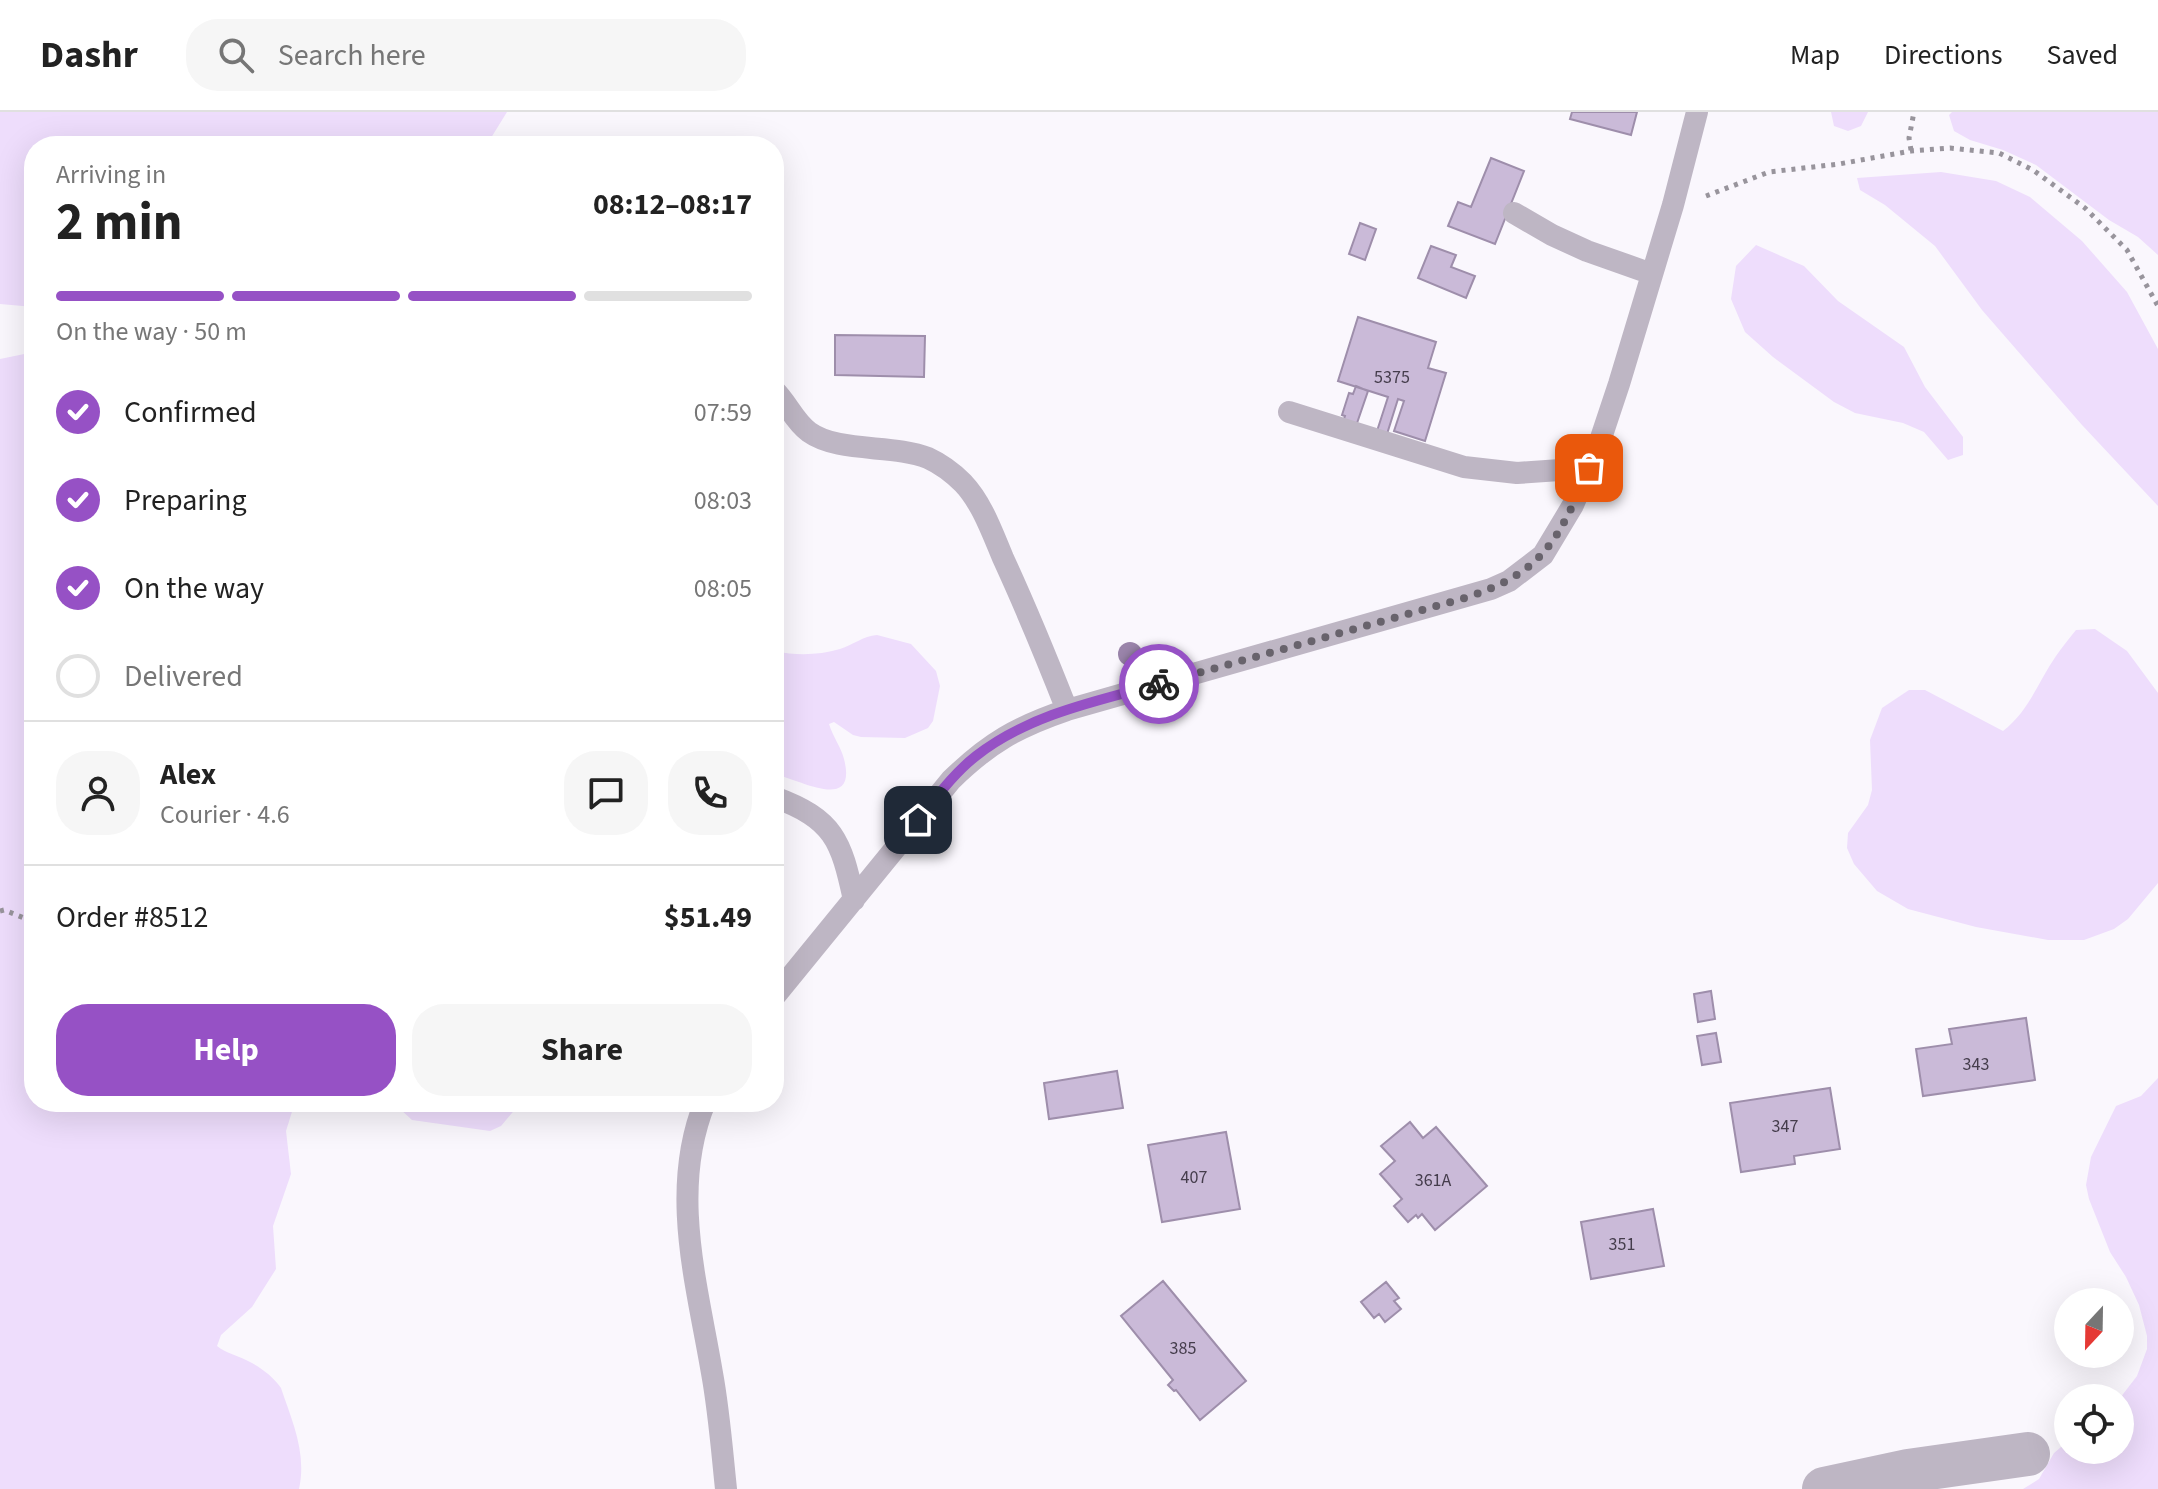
<!DOCTYPE html>
<meta charset="utf-8">
<style>
:root{--surface:#fff;--page:#f6f6f6;--text:#222;--muted:#767676;--line:#e0e0e0;--accent:#9651c5}
body{margin:0;font-family:"Source Sans 3",sans-serif;background:var(--page);color:var(--text);height:100vh;display:flex;flex-direction:column;font-size:30px;white-space:nowrap}
*{box-sizing:border-box;margin:0}
p{font-size:26px;color:var(--muted)}
.icon{flex:none;width:44px;height:44px;fill:none;stroke:currentColor;stroke-width:2;stroke-linecap:round;stroke-linejoin:round}
.map{position:relative;flex:1;overflow:hidden}
.drawer{position:absolute;left:24px;top:24px;width:760px;height:976px;display:flex;flex-direction:column;background:var(--surface);border-radius:32px;box-shadow:0 8px 32px #0002}
.drawer>*{flex:none}
.needle{width:52px;rotate:202deg}
.tools{position:absolute;left:2054px;top:1176px;display:grid;gap:16px}
.tools a{display:grid;place-items:center;width:80px;height:80px;border-radius:50%;background:var(--surface);box-shadow:0 8px 32px #0002;font-size:40px}
.pin{position:absolute;display:grid;place-items:center;width:68px;height:68px;color:#fff;margin:-34px;border-radius:16px;box-shadow:0 4px 12px #0006}
.courier{position:absolute;display:grid;place-items:center;width:80px;height:80px;margin:-40px;border:6px solid #9651c5;border-radius:50%;background:#fff;color:#222;box-shadow:0 2px 10px #0007}
.head em{font-style:normal;font-weight:700}
.head div{display:flex;flex-direction:column-reverse}
.head{display:flex;align-items:center;justify-content:space-between;height:136px;padding:0 32px}
h1{font-size:52px;font-weight:700;line-height:60px}
.bar{display:grid;grid-template-columns:repeat(4,1fr);gap:12px 8px;align-content:center;height:96px;padding:0 32px}
.bar i{height:10px;border-radius:6px;background:var(--line)}
.bar .on{background:var(--accent)}
.bar p{grid-column:span 4}
.line{display:flex;align-items:center;gap:20px;padding:0 32px;border-top:2px solid var(--line)}
.line div{flex:1}
.round{display:grid;place-items:center;flex:none;width:84px;height:84px;border-radius:32px;background:var(--page)}
ol{padding:0 32px;list-style:none}
li{display:flex;align-items:center;gap:24px;height:88px}
li p{margin-inline-start:auto}
li .icon{padding:8px;border-radius:50%;background:var(--accent);color:#fff;stroke-width:4}
li:last-child{color:var(--muted)}
li i{width:44px;height:44px;border:4px solid var(--line);border-radius:50%}
.action{display:flex;gap:16px;margin-top:auto;padding:16px 32px}
.action a{flex:1;height:92px;border-radius:32px;background:var(--accent);color:#fff;font-size:32px;font-weight:700;line-height:92px;text-align:center}
.action a+a{background:var(--page);color:var(--text)}
header{display:flex;align-items:center;gap:48px;box-sizing:border-box;height:112px;padding:0 40px;background:var(--surface);border-bottom:2px solid var(--line)}
header strong{font-size:38px}
nav{display:flex;gap:44px;margin-inline-start:auto;font-size:28px}
.search{width:560px;height:72px;background:var(--page);display:flex;align-items:center;gap:20px;box-sizing:border-box;padding:0 28px;border-radius:32px;color:var(--muted);font-size:30px}
.map>svg:first-child{display:block}
.green{fill:#eeddfc}
.building{fill:#cabad8;stroke:#9e8eab;stroke-width:2}
.lines{fill:none;stroke-linecap:round;stroke-linejoin:round}
.path{stroke:#98949c;stroke-width:5;stroke-dasharray:4 6;stroke-linecap:butt}
.lane{stroke:#beb6c4;stroke-width:22}
.street{stroke:#beb6c4;stroke-width:44}
.tree{fill:#9a84aa}
.done{stroke:#68636c;stroke-width:8;stroke-dasharray:0 14.4}
.route{stroke:#9651c5;stroke-width:10}
.labels{text-anchor:middle;stroke-width:7;stroke-linejoin:round;paint-order:stroke}
.number-label{font-size:18px;fill:#453d4c}
</style>
<header>
<strong>Dashr</strong>
<div class="search"><svg class="icon" aria-label="search" viewBox="0 0 24 24"><circle cx="10" cy="10" r="6"/><path d="M15 15l6 6"/></svg>Search here</div>
<nav><a>Map</a><a>Directions</a><a>Saved</a></nav>
</header>
<div class="map">
<svg width="2158" height="1377" viewBox="0 0 2158 1377">
<rect width="100%" height="100%" fill="#faf7fd"/>
<!-- green -->
<path class="green" d="M 0,0 L 507,0 L 486,34 L 34,34 L 34,195 L 0,192 Z
M 1831,0 L 1868,0 L 1861,14 L 1848,19 L 1834,14 Z
M 1952,0 L 2158,0 L 2158,143 L 2138,125 L 2109,108 L 2036,53 L 2003,38 L 1970,28 L 1954,19 L 1949,3 Z
M 1941,60 L 1996,69 L 2030,85 L 2082,129 L 2127,180 L 2158,237 L 2158,394 L 2082,313 L 1982,198 L 1935,134 L 1885,93 L 1860,78 L 1857,66 Z
M 1756,133 L 1804,154 L 1838,189 L 1904,235 L 1925,275 L 1963,325 L 1963,343 L 1948,348 L 1924,320 L 1903,311 L 1855,301 L 1834,290 L 1773,245 L 1745,220 L 1731,187 L 1736,154 Z
M 34,240 L 34,990 L 295,990 L 286,1019 L 291,1062 L 273,1114 L 276,1157 L 252,1195 L 221,1223 L 217,1234 C 226,1241 236,1243 246,1248 C 259,1254 273,1264 281,1276 C 292,1309 307,1341 299,1377 L 0,1377 L 0,247 Z
M 2095,517 L 2127,539 L 2158,581 L 2158,771 L 2128,807 L 2114,817 L 2084,828 L 2048,828 L 1976,815 L 1908,797 L 1877,779 L 1854,752 L 1847,736 L 1848,721 L 1868,693 L 1872,678 L 1870,628 L 1882,596 L 1909,578 L 1925,578 L 2003,619 C 2029,599 2038,570 2056,544 C 2062,535 2069,527 2076,518 Z
M 877,523 L 911,532 L 936,559 L 940,574 L 933,609 L 928,616 L 905,626 L 861,625 L 853,623 L 834,610 L 829,612 C 833,625 841,635 844,647 C 858,702 799,667 774,662 L 774,537 L 775,539 C 797,544 819,543 840,537 C 853,533 863,524 877,523 Z
M 2158,966 L 2158,1377 L 2023,1377 L 2039,1367 L 2054,1341 L 2068,1329 L 2068,1338 L 2120,1338 L 2120,1286 L 2137,1264 L 2147,1237 L 2147,1224 L 2139,1193 L 2126,1165 L 2110,1140 L 2089,1087 L 2086,1073 L 2091,1045 L 2116,994 L 2141,984 Z
M 397,990 L 531,990 L 517,995 L 501,1014 L 490,1019 L 412,1008 L 400,997 Z"/>
<!-- building -->
<path class="building" d="M 1572,0 L 1637,0 L 1631,23 L 1570,7 Z
M 1491,46 L 1524,59 L 1495,132 L 1448,114 L 1458,90 L 1471,95 Z
M 1360,111 L 1376,117 L 1365,148 L 1349,142 Z
M 1431,134 L 1456,143 L 1451,155 L 1475,164 L 1466,186 L 1418,166 Z
M 1358,205 L 1436,230 L 1428,256 L 1446,261 L 1425,329 L 1394,319 L 1404,289 L 1398,287 L 1387,322 L 1377,319 L 1388,285 L 1338,269 Z
M 835,223 L 925,224 L 924,265 L 835,263 Z
M 1356,274 L 1368,279 L 1356,314 L 1343,310 L 1345,304 L 1342,303 L 1349,281 L 1353,282 Z
M 1711,879 L 1715,907 L 1698,910 L 1694,882 Z
M 2026,906 L 2035,968 L 1923,984 L 1916,937 L 1952,932 L 1949,917 Z
M 1716,921 L 1721,950 L 1702,953 L 1697,924 Z
M 1117,959 L 1123,996 L 1049,1007 L 1044,971 Z
M 1830,976 L 1840,1037 L 1794,1044 L 1795,1052 L 1741,1060 L 1730,991 Z
M 1410,1010 L 1423,1026 L 1436,1015 L 1487,1074 L 1435,1118 L 1422,1102 L 1418,1106 L 1416,1103 L 1408,1110 L 1394,1094 L 1402,1087 L 1380,1062 L 1395,1049 L 1381,1034 Z
M 1226,1020 L 1240,1097 L 1162,1110 L 1148,1033 Z
M 1653,1097 L 1664,1154 L 1591,1167 L 1581,1110 Z
M 1163,1169 L 1246,1269 L 1200,1308 L 1176,1278 L 1174,1279 L 1168,1273 L 1173,1268 L 1121,1204 Z
M 1386,1170 L 1399,1186 L 1394,1189 L 1401,1197 L 1385,1210 L 1379,1202 L 1374,1206 L 1361,1190 Z"/>
<g class="lines">
<!-- path -->
<path class="path" d="M 1911,38 L 1909,26 L 1914,0
M 1706,84 L 1769,60 L 1839,52 L 1911,39 L 1950,36 L 1999,41 L 2033,58 L 2085,96 L 2127,138 L 2158,194
M 0,799 L 4,798 L 34,810"/>
<!-- lane -->
<path class="lane" d="M 1514,101 L 1552,123 L 1587,139 L 1652,162
M 774,278 C 787,290 794,309 809,320 C 838,341 893,332 928,346 C 941,352 953,361 963,371 C 982,391 992,420 1003,446 C 1026,496 1047,547 1067,598
M 1289,300 L 1464,355 L 1517,361 L 1589,356
M 774,685 C 834,707 841,728 854,788
M 774,885 L 951,668 C 989,631 1017,615 1067,598 L 1491,477 L 1509,469 L 1543,443 L 1573,393 L 1598,335 L 1619,272 L 1673,93 L 1697,0
M 705,990 C 669,1078 697,1172 712,1261 C 719,1299 722,1339 726,1377"/>
<!-- street -->
<path class="street" d="M 1824,1377 L 1908,1359 L 2028,1342"/>
</g>
<!-- trees -->
<circle class="tree" cx="1130" cy="542" r="12"/>
<g class="lines">
<!-- done -->
<path class="done" d="M 1159,572 L 1465,486 C 1544,460 1558,429 1589,356"/>
<!-- route -->
<path class="route" d="M 918,708 C 936,686 953,662 976,644 C 1028,603 1096,589 1159,572"/>
</g>
<g class="labels">
<!-- number labels -->
<g class="number-label">
<text x="1392" y="271">5375</text>
<text x="1976" y="958">343</text>
<text x="1785" y="1020">347</text>
<text x="1194" y="1071">407</text>
<text x="1433" y="1074">361A</text>
<text x="1622" y="1138">351</text>
<text x="1183" y="1242">385</text>
</g>
</g>
</svg>
<div class="tools">
<a><svg class="needle" viewBox="-14 -14 28 28"><path d="M0-13l5 13h-10z" fill="#e53935"/><path d="M0 13l5-13h-10z" fill="#767676"/></svg></a>
<a><svg class="icon" aria-label="locate" viewBox="0 0 24 24"><circle cx="12" cy="12" r="6"/><path d="M12 2v4M12 18v4M2 12h4M18 12h4"/></svg></a>
</div>
<div class="pin" style="left:1589px;top:356px;background:#ea580c"><svg class="icon" aria-label="bag" viewBox="0 0 24 24"><path d="M5 8h14l-1 12H6zM9 8a3 3 0 0 1 6 0"/></svg></div>
<div class="pin" style="left:918px;top:708px;background:#1f2937"><svg class="icon" aria-label="home" viewBox="0 0 24 24"><path d="M3 11l9-7 9 7M6 9v11h12V9"/></svg></div>
<div class="courier" style="left:1159px;top:572px"><svg class="icon" aria-label="bike" viewBox="0 0 24 24"><circle cx="6" cy="16" r="4"/><circle cx="18" cy="16" r="4"/><path d="M6 16l4-8h5l3 8M10 8l3 8H6M13 5h3"/></svg></div>
<section class="drawer">
<div class="head"><div><h1>2 min</h1><p>Arriving in</p></div><em>08:12–08:17</em></div>
<div class="bar"><i class="on"></i><i class="on"></i><i class="on"></i><i></i><p>On the way · 50 m</p></div>
<ol>
<li><svg class="icon" aria-label="check" viewBox="0 0 24 24"><path d="M5 12l5 5 9-10"/></svg>Confirmed<p>07:59</p></li>
<li><svg class="icon" aria-label="check" viewBox="0 0 24 24"><path d="M5 12l5 5 9-10"/></svg>Preparing<p>08:03</p></li>
<li><svg class="icon" aria-label="check" viewBox="0 0 24 24"><path d="M5 12l5 5 9-10"/></svg>On the way<p>08:05</p></li>
<li><i></i>Delivered</li>
</ol>
<div class="line" style="height:144px"><a class="round"><svg class="icon" aria-label="person" viewBox="0 0 24 24"><circle cx="12" cy="8" r="4"/><path d="M4 21q1-7 8-7t8 7"/></svg></a><div><b>Alex</b><p>Courier · 4.6</p></div><a class="round"><svg class="icon" aria-label="chat" viewBox="0 0 24 24"><path d="M4 5h16v11H9l-5 4z"/></svg></a><a class="round"><svg class="icon" aria-label="phone" viewBox="0 0 24 24"><path d="M5 4h4l2 5-3 2q2 4 5 5l2-3 5 2v4C11 20 4 13 5 4z"/></svg></a></div>
<div class="line" style="height:104px"><div>Order #8512</div><b>$51.49</b></div>
<div class="action"><a>Help</a><a>Share</a></div>
</section>
</div>
